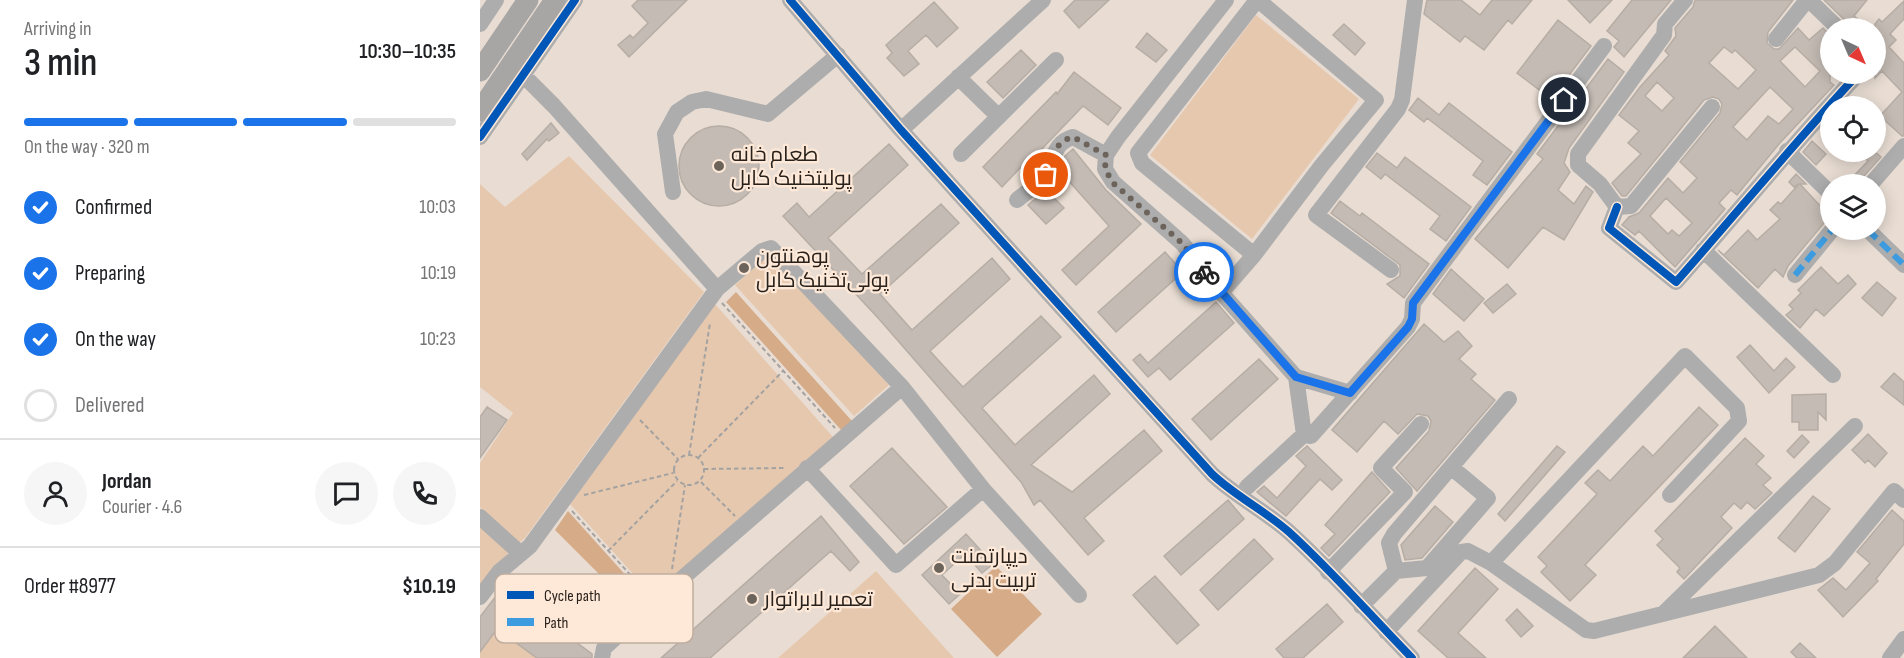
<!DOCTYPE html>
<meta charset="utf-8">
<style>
:root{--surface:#fff;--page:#f6f6f6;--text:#202124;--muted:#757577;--line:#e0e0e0;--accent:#1a73e8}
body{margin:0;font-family:"Sofia Sans Condensed",Cairo,sans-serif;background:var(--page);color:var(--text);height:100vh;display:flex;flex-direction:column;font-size:22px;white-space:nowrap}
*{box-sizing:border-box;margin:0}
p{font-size:20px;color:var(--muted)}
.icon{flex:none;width:33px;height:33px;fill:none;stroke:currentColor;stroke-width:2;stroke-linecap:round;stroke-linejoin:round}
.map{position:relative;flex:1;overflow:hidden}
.details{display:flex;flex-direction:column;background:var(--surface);width:480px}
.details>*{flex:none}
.needle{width:39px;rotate:136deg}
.tools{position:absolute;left:1340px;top:18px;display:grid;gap:12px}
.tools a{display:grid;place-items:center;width:66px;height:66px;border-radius:50%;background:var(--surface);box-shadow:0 3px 15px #0003;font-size:30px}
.pin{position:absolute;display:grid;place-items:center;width:51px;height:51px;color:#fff;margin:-26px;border:3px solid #fff;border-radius:50%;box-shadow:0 2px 6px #0007}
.courier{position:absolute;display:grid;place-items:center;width:60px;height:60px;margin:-30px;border:4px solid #1a73e8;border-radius:50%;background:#fff;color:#222;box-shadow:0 2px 8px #0007}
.head em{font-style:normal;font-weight:600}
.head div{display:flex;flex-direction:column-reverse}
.head{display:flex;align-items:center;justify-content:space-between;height:102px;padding:0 24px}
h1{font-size:39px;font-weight:600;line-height:45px}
.bar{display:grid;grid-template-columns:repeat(4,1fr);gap:9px 6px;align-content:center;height:72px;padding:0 24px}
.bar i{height:8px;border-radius:4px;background:var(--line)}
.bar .active{background:var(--accent)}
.bar p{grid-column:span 4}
.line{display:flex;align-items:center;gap:15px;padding:0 24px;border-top:2px solid var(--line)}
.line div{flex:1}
.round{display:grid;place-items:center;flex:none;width:63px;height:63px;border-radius:32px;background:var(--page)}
ol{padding:0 24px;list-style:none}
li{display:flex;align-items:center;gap:18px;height:66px}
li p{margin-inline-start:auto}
li .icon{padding:6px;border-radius:50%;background:var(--accent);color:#fff;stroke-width:4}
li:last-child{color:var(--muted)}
li i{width:33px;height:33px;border:3px solid var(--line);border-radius:50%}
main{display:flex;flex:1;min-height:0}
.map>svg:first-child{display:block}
.green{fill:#e6c8ae}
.water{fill:#d5ab88}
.building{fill:#c4bbb4;stroke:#b6ada5;stroke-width:1.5;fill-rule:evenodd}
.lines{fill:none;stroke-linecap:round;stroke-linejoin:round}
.path{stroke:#a4a2a1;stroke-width:2;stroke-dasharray:4.5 3;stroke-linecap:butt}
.minor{stroke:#adadae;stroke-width:16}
.major{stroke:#a7a6a5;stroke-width:21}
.quiet{stroke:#3d9bdf;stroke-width:6;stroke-dasharray:12 6;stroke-linecap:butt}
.cycleway-casing{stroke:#fee9d8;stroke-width:11}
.cycleway{stroke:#0057b8;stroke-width:8}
.done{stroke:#6c635b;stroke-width:6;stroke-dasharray:0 10.8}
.route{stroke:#1a73e8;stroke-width:8}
.poi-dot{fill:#6c635b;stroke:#fee9d8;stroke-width:2}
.labels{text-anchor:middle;stroke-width:4.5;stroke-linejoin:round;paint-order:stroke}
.poi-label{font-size:21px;fill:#29211b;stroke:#fee9d8;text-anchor:start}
.key{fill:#fee9d8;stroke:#bead9f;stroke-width:1.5}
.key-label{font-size:16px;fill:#29211b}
</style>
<main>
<section class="details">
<div class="head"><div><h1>3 min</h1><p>Arriving in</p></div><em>10:30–10:35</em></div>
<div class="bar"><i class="active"></i><i class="active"></i><i class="active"></i><i></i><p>On the way · 320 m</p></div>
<ol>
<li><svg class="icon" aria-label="check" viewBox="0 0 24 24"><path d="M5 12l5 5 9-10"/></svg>Confirmed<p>10:03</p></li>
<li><svg class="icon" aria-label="check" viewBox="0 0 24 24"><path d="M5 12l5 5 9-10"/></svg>Preparing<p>10:19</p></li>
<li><svg class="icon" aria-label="check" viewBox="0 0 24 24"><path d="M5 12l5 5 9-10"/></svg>On the way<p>10:23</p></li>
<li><i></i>Delivered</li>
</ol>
<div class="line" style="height:108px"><a class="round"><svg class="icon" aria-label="person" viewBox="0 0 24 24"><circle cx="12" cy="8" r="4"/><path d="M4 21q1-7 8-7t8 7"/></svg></a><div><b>Jordan</b><p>Courier · 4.6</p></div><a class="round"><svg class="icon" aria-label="chat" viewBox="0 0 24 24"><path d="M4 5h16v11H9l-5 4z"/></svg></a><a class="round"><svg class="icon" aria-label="phone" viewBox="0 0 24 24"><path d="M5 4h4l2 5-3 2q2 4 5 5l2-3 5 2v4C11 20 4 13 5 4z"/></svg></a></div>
<div class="line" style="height:78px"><div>Order #8977</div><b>$10.19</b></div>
</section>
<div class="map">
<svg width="1424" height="658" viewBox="0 0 1424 658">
<rect width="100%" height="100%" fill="#e9ddd3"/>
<!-- green -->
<path class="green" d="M 776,15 L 879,99 L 772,239 L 670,155 Z
M 89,156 L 224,292 L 45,538 L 34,547 L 0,507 L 0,463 L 33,413 L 0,387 L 0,184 L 25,207 Z
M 290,253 L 409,385 L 374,416 L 255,285 Z
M 235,304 L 353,437 L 173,596 L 90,504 Z
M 0,524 L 32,548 L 0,590 Z
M 396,571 L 474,658 L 298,658 Z
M 17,629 L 57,658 L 0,658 L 0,652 Z"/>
<!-- water -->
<path class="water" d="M 256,292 L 372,421 L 362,431 L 246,302 Z
M 88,511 L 167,599 L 155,610 L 75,530 Z
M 516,566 L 562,614 L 517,657 L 471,609 Z"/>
<!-- building -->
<path class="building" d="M 158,0 L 207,0 L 149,57 L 138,45 L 150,35 L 153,38 L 168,23 L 152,6 Z
M 595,0 L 629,0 L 599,28 L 584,11 Z
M 947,0 L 981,0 L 1000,15 L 1012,0 L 1052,0 L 1032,24 L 1028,20 L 1004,50 L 985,36 L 980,42 L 944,14 Z
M 1088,0 L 1132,0 L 1110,23 Z
M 1152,0 L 1191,0 L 1144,57 L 1134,47 L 1139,41 L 1127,31 Z
M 1215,0 L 1313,0 L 1288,32 L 1287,43 L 1294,49 L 1299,49 L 1318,28 L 1329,40 L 1343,28 L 1350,35 L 1350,82 L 1354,85 L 1299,144 L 1257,195 L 1251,190 L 1239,203 L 1245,209 L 1195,267 L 1159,231 L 1155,235 L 1142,225 L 1149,217 L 1159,213 L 1188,178 L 1203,193 L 1217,178 L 1200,162 L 1240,113 L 1242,104 L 1239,99 L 1233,97 L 1224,100 L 1146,196 L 1142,196 L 1132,183 L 1161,154 L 1148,143 L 1159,131 L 1139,115 L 1160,87 L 1189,55 L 1185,51 L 1196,36 L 1195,28 L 1213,7 ZM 1244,47 L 1252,53 L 1255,50 L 1276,70 L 1258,89 L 1229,63 ZM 1315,47 L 1340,71 L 1325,87 L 1300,61 ZM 1177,82 L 1194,98 L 1182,111 L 1165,96 ZM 1290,87 L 1313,109 L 1299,124 L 1288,116 L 1267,140 L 1253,127 ZM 1186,198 L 1212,223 L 1199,236 L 1192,230 L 1188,234 L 1170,216 Z
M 1344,0 L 1387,0 L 1374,16 L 1389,28 L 1373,28 Z
M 1424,1 L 1424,19 L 1410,34 L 1416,40 L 1409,47 L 1424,63 L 1424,136 L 1422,136 L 1400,116 L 1422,92 L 1402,71 L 1395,78 L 1395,64 L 1403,56 L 1395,48 L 1395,24 L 1399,19 L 1402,22 Z
M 454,2 L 478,28 L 457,47 L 446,35 L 428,51 L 439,64 L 424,76 L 407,58 L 412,53 L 406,45 Z
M 1078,20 L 1111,46 L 1071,99 L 1037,73 Z
M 864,24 L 885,43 L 875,55 L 853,35 Z
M 667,33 L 687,50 L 676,62 L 656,47 Z
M 541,50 L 556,65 L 523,98 L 507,82 Z
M 1128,59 L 1144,72 L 1089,148 L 1084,163 L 1090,172 L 1078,190 L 1094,204 L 1106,186 L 1113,192 L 1084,240 L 1063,227 L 1028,268 L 995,239 L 1063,159 L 1057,154 Z
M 594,72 L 641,108 L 628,125 L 603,106 L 557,154 L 562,158 L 553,173 L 550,176 L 541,167 L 522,187 L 503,167 L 576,92 L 577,94 Z
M 938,98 L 959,115 L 969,103 L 1032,152 L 1007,185 L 993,175 L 1003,161 L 947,118 L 944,122 L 929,110 Z
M 71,123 L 79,133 L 69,141 L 67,139 L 47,160 L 42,154 Z
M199 166a40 40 0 1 1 80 0a40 40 0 1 1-80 0Z
M 1332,141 L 1346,154 L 1336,165 L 1323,152 Z
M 409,144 L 428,165 L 348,238 L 382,274 L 461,204 L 479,223 L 400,294 L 432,330 L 512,258 L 530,279 L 450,351 L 469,372 L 483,387 L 561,316 L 581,337 L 502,408 L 535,445 L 614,375 L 630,394 L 551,465 L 592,492 L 664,430 L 682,451 L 604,518 L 624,541 L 608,555 L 560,500 L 554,505 L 541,482 L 399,319 L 303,216 L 317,203 L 329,217 Z
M 593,149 L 626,190 L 661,224 L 596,285 L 582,270 L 629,226 L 579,170 L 585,156 Z
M 1378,152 L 1395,152 L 1401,157 L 1383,177 L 1381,184 L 1366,184 L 1388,161 Z
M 897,153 L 917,168 L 925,157 L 991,207 L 966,241 L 950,229 L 960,216 L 905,174 L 901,179 L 886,167 Z
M 1316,174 L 1326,184 L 1320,184 L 1343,209 L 1350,203 L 1350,220 L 1344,223 L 1308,266 L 1303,277 L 1295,269 L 1278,288 L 1238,250 L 1244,255 L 1268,230 L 1277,240 L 1300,219 L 1290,210 L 1298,202 L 1301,204 L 1319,184 L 1314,187 L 1309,182 Z
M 566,190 L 584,208 L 566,224 L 548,205 Z
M 860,201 L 880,216 L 882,213 L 949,264 L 924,298 L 907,284 L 920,276 L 920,265 L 851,213 Z
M 685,252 L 703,272 L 636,332 L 618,312 Z
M 1341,267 L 1358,284 L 1368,275 L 1376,284 L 1344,316 L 1336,309 L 1320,328 L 1306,315 L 1313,309 L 1309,305 L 1321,293 L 1318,290 Z
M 971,269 L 1004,299 L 984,321 L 953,294 Z
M 1397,282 L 1416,298 L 1402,316 L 1382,298 Z
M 1027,284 L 1036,294 L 1013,313 L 1004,303 Z
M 736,302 L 754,323 L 690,380 L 679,368 L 668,377 L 653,360 L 660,354 L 668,363 Z
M 944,324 L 964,342 L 978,331 L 992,346 L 979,359 L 996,374 L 991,379 L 1015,400 L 937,491 L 916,468 L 949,431 L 951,421 L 948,416 L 937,414 L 918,434 L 904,421 L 877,452 L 852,430 Z
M 1270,345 L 1294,371 L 1306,358 L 1315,367 L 1289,393 L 1257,357 Z
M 779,359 L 798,379 L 731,440 L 712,419 Z
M 1414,373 L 1424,382 L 1424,405 L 1401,387 Z
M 1346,394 L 1346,420 L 1338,412 L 1338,430 L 1319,430 L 1319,422 L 1312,422 L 1312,395 Z
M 7,407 L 27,420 L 0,458 L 0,417 Z
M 1219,407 L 1238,425 L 1105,565 L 1116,575 L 1090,601 L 1061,572 L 1067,566 L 1058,557 L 1117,494 L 1105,483 L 1118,470 L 1130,481 L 1163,446 L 1173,456 Z
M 1388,434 L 1407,453 L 1395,467 L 1388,460 L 1385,463 L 1372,450 Z
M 1322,435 L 1329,442 L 1314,458 L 1307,451 Z
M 1265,438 L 1284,456 L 1276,464 L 1291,478 L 1283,485 L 1292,493 L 1275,509 L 1267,502 L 1261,509 L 1254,503 L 1241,517 L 1252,528 L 1204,579 L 1197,572 L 1200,568 L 1177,545 L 1183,539 L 1175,531 Z
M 827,446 L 862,480 L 852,490 L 840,479 L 806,516 L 777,492 L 784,486 L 797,498 L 826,466 L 816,456 Z
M 1077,446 L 1085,452 L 1025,521 L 1018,514 Z
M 412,448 L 467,507 L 424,544 L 370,486 Z
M 892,472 L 910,492 L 849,556 L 841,548 L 855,534 L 845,525 Z
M 1333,496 L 1350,509 L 1315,552 L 1298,538 Z
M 748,500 L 764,519 L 701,575 L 684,556 Z
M 955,506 L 973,522 L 942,558 L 925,560 L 921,545 Z
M 1412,510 L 1424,521 L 1424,544 L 1396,579 L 1398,581 L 1363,617 L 1338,590 L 1353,578 L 1366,590 L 1390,563 L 1377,552 Z
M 341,516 L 379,562 L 370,571 L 351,551 L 230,658 L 181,658 Z
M 486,534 L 513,564 L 502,573 L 485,554 L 462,575 L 480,594 L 469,604 L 442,575 Z
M 774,539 L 793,559 L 738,610 L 720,590 Z
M 995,568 L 1018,589 L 978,633 L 1006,658 L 968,658 L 938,631 Z
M 675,576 L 719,625 L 697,644 L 653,595 Z
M 22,588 L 112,654 L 112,658 L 57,658 L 17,629 L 0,652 L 0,617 Z
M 847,604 L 863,622 L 823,658 L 804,658 L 796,649 Z
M 1037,609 L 1053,626 L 1041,637 L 1026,620 Z
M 1235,626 L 1267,658 L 1203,658 Z
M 1320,643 L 1336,658 L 1317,658 L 1311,652 Z"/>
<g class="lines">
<!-- path -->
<path class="path" d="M 242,303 L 355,428
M 160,420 L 198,459
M194 470a15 15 0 1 1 30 0a15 15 0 1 1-30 0Z
M 209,455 L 230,323
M 218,458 L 303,371
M 224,469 L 306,468
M 221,482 L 255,516
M 104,495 L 193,473
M 92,511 L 167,593
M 128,551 L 197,481
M 192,569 L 205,485"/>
<!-- minor -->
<path class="minor" d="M 310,0 L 421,130 L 732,474 C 755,496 784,510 809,532 C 852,571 891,616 932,658
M 746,0 L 638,137 L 626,155 L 625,169 L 633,182 L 702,243 L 746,298 L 816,377
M 777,0 L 658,153 L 662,163 L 774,255 L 842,165 L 896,100 L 778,0
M 1329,0 L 1358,28
M 0,24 L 16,0
M 1296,39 L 1327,0
M 478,77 L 518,116
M 421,130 L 563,0
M 0,137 L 95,0
M 1307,151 L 1350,193
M 481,154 L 576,60
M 1391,184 L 1424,146
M 193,192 L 185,134 L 197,112 L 212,102 L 226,99 L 288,114 L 358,55
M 537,200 C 546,192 561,183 566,174 C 575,158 573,143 593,137 L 626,155
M 1137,207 L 1129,228 L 1196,282 C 1257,213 1315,142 1378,74
M 1137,207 L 1120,184 L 1098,165 L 1098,154 L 1184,35 L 1185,24 L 1205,0
M 1137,207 L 1151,206 L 1232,107
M 1388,230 L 1424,265
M 1223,250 L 1353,375
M 911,270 L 836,215 L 918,109 L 922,100 L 935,0
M 1315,275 L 1352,230
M 237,289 L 282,251 L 291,248 L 422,387 L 503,489 L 599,595
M 741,293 L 774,255
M 824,435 L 816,377 L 870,393
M 327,468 L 416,565 L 503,489
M 767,487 L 819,439 L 824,435 L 831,436 L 928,327 L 932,319 L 933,303 L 1124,46
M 0,517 L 41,554
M 1011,563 L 1106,630 L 1114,631 L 1339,575 L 1355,563 L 1414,491 L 1424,500
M 916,571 L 947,568 L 1008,498 L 971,467
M 848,572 L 925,492 L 901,468 L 941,424
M 0,597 L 19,572 L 50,546 L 237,289 L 74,106 L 32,64
M 881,606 L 916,571 L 909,543 L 914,534 L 1029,399
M 1183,614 L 1375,426
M 906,632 L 981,552 L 988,551 L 1011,563 L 1205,356 L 1257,408 L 1259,421 L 1190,495
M 122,658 L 124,648 L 159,616 L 422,387
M 1410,658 L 1424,639"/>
<!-- major -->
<path class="major" d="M 0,71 L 48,0
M 0,111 L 75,0"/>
<!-- quiet -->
<path class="quiet" d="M 1388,230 L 1424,265
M 1315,275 L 1352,230"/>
<defs>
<path id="cycleway" d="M 310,0 L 421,130 L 732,474 C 755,496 784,510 809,532 C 852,571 891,616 932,658
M 0,137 L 95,0
M 1137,207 L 1129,228 L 1196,282 C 1257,213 1315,142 1378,74"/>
</defs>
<!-- cycleway casing -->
<use href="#cycleway" class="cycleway-casing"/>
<!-- cycleway -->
<use href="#cycleway" class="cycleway"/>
</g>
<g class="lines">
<!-- done -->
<path class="done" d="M 566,175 C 571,159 574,142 593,137 L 626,155 L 625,169 L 633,183 L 702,243 L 724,272"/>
<!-- route -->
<path class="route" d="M 724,272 L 816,377 L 870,393 L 928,327 L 932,319 L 933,303 L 1084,100"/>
</g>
<!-- markers -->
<g class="poi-dot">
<circle cx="239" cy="166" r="6"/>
<circle cx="264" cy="268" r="6"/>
<circle cx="459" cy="568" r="6"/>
<circle cx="272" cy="599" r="6"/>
</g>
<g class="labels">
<!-- poi labels -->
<g class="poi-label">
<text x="251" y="161">طعام خانه<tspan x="251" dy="24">پولیتخنیک کابل</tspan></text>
<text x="276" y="263">پوهنتون<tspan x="276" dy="24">پولی‌تخنیک کابل</tspan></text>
<text x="471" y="563">دیپارتمنت<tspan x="471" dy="24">تربیت بدنی</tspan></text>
<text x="284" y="606">تعمیر لابراتوار</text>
</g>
</g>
<!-- legend -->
<rect x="15" y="574" width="198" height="69" rx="9" class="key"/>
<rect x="27" y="591" width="27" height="8" fill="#0057b8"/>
<rect x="27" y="618" width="27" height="8" fill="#3d9bdf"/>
<g class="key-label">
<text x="64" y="601">Cycle path</text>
<text x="64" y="628">Path</text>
</g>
</svg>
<div class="tools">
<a><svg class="needle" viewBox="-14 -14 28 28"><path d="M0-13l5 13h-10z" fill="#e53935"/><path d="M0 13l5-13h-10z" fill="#757577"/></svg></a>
<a><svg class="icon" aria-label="locate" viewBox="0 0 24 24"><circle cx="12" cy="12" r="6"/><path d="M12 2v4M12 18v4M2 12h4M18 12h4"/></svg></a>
<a><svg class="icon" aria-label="layers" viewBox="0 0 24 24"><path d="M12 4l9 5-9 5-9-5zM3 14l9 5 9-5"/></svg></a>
</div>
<div class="pin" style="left:566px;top:175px;background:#ea580c"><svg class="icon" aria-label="bag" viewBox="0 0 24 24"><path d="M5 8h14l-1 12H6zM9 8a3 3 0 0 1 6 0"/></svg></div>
<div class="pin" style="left:1084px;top:100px;background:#1f2937"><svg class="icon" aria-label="home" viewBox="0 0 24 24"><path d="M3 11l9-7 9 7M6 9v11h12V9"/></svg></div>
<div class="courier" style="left:724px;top:272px"><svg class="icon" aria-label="bike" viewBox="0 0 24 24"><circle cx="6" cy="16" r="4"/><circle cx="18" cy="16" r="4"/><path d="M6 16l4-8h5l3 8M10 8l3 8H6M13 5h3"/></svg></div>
</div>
</main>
